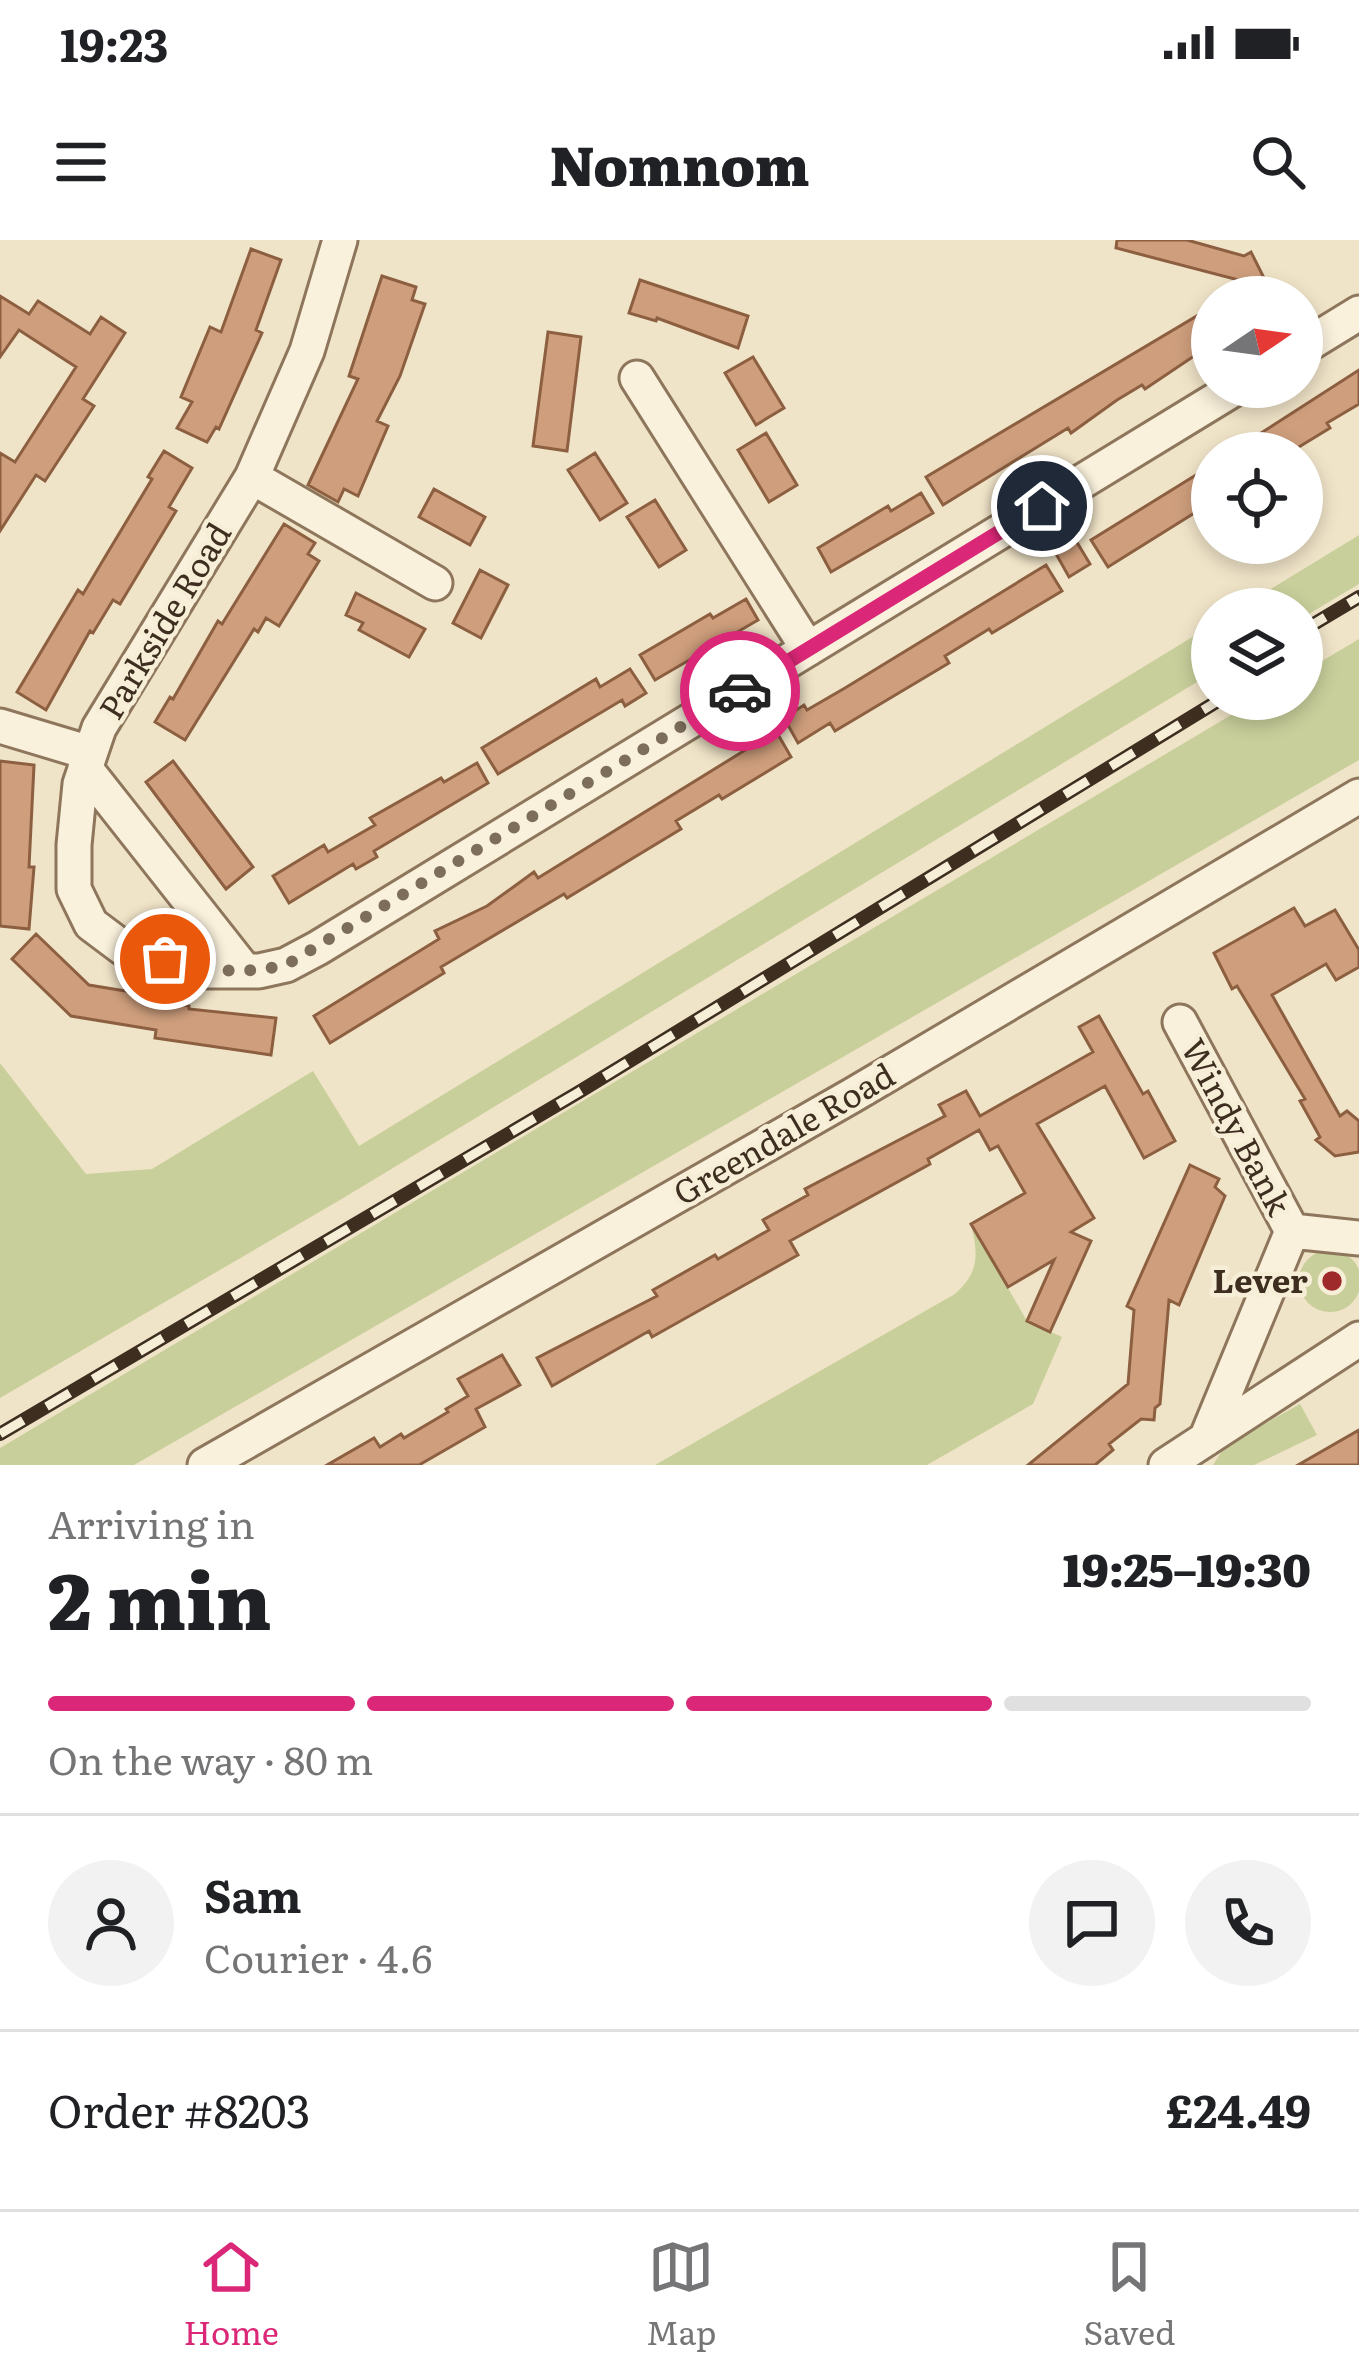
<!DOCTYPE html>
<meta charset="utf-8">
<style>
:root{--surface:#fff;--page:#f2f2f2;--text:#202124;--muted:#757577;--line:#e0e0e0;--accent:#db2777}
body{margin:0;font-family:Literata,serif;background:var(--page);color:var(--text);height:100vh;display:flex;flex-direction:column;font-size:45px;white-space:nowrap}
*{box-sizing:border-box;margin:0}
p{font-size:39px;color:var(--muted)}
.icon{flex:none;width:66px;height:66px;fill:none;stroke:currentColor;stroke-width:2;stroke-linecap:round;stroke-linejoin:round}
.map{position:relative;height:1225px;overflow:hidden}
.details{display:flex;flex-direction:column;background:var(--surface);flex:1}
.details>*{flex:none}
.needle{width:78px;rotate:77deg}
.buttons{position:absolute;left:1191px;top:36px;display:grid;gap:24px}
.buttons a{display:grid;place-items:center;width:132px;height:132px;border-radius:50%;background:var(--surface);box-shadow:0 6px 18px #0003;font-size:60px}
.pin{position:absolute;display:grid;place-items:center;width:102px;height:102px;color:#fff;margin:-51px;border:6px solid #fff;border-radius:50%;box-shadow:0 3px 12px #0007}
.courier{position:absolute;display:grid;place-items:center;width:120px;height:120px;margin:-60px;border:9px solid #db2777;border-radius:50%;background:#fff;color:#222;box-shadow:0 3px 15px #0007}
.head em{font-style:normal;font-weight:800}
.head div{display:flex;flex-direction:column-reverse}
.head{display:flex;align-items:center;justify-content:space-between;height:204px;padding:0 48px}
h1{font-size:78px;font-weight:800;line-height:90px}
.bar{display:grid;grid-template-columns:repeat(4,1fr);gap:18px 12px;align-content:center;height:144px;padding:0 48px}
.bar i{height:15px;border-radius:9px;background:var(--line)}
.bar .current{background:var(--accent)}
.bar p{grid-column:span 4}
.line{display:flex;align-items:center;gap:30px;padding:0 48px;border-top:3px solid var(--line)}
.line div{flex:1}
.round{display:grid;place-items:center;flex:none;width:126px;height:126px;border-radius:63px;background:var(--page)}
.status{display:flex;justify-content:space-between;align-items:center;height:84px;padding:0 60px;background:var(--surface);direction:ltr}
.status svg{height:33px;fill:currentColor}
header{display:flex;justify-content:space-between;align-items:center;height:156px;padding:0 48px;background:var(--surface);font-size:54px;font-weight:800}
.menu{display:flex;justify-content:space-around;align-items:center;height:168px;border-top:3px solid var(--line);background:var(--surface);font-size:33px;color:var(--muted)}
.menu a{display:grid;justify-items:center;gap:6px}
.menu .current{color:var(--accent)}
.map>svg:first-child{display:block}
.green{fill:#c9cf9b}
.building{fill:#cf9f7d;stroke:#8d5f41;stroke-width:3}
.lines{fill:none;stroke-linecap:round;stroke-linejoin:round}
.minor-casing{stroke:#8d765c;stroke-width:39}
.minor{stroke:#faf1dc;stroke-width:33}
.rail-casing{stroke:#3d2e20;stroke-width:14}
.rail{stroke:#f7eed8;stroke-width:9;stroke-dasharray:27;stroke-linecap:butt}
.done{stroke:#7c6e5b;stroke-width:12;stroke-dasharray:0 21.6}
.route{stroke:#db2777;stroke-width:15}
.poi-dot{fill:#9e2a2b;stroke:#f7eed8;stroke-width:4.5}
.labels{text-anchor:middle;stroke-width:9;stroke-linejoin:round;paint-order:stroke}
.street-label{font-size:33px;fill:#3d2e20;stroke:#f7eed8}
.poi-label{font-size:33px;font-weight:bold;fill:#3d2e20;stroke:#f7eed8;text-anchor:end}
</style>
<div class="status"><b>19:23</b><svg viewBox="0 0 49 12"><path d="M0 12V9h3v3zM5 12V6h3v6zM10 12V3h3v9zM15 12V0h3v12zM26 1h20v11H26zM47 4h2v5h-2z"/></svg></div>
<header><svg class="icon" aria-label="menu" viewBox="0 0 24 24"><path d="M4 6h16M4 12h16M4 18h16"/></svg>Nomnom<svg class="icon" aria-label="search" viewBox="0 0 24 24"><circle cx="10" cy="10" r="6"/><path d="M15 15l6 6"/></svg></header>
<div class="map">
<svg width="1359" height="1225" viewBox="0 0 1359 1225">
<rect width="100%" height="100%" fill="#f0e4c8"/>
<!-- green -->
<path class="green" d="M 1359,295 L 1359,344 L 1302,378 L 1302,369 L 1238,369 Z
M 1212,385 L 1212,433 L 340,960 L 0,1158 L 0,823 L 86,934 L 152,929 L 313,831 L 359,906 Z
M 1359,399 L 1359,520 L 134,1225 L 0,1225 L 0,1208 L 1258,459 L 1302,459 L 1302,433 Z
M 971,984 L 1027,1081 L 1062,1097 L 1033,1164 L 927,1225 L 655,1225 L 955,1054 C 980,1031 978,1015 971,984 Z
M1299 1041a31 31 0 1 1 62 0a31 31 0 1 1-62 0Z
M 1300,1164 L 1317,1195 L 1254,1225 L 1213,1225 L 1225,1206 Z"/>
<!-- building -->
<path class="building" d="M 1117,0 L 1187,0 L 1244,16 L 1251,12 L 1269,48 L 1116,8 Z
M 251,9 L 281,20 L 256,90 L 262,93 L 219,189 L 216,187 L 207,202 L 177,188 L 192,162 L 181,157 L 210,87 L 221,92 Z
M 382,36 L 416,47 L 412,60 L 425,64 L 400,136 L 377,181 L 388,186 L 358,256 L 344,249 L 338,262 L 308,245 L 358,139 L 349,136 Z
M 640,40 L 748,76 L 738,108 L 657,78 L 656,81 L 629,73 Z
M 0,56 L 29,74 L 38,61 L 90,94 L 101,77 L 125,93 L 83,159 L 94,166 L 45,241 L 36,235 L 0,291 L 0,213 L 15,222 L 76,127 L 19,90 L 0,117 Z
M 1212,67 L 1212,104 L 1145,149 L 1142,145 L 1117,160 L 1071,193 L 1068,188 L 943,265 L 926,237 Z
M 548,92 L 581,97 L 567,211 L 533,206 Z
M 753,117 L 784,168 L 756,185 L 725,133 Z
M 1359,130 L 1359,164 L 1327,183 L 1330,188 L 1289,213 L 1230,213 Z
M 766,193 L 797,245 L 769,262 L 738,210 Z
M 164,211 L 192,228 L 169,267 L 176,271 L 120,364 L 113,360 L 93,393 L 90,391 L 46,470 L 17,452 L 78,350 L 83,354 L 102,322 L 152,239 L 148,237 Z
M 595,213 L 627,263 L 600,280 L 568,230 Z
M 1204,230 L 1212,243 L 1212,262 L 1108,327 L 1091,300 Z
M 434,249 L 485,277 L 470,305 L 419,277 Z
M 921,253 L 933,273 L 831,332 L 818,308 L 888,266 L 891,271 Z
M 655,260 L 686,310 L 659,327 L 627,277 Z
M 284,284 L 315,303 L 308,314 L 319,321 L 279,386 L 266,378 L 258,392 L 254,389 L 185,500 L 155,482 L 170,457 L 173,459 L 218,381 L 222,384 Z
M 1075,299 L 1090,324 L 1069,337 L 1055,312 Z
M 1046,325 L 1062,351 L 992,393 L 989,389 L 945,416 L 949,423 L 835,491 L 830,483 L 798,503 L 784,478 L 804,465 L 807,470 L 845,448 Z
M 480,330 L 508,345 L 481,398 L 453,383 Z
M 356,353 L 425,389 L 409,417 L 359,390 L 363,383 L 346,375 Z
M 746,359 L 758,380 L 655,440 L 640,415 L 710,374 L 713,378 Z
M 630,429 L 646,453 L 625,466 L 622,460 L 498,534 L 482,508 L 596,439 L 600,447 Z
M 776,491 L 791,517 L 722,559 L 719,555 L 676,581 L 681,589 L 567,658 L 564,654 L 441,727 L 444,733 L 330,803 L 314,776 L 439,699 L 435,691 L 487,666 L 534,632 L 538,638 Z
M 0,521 L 34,525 L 29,627 L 34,627 L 29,689 L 0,686 Z
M 173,521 L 253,627 L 226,649 L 146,542 Z
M 477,523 L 488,543 L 374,611 L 377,617 L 356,629 L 353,624 L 289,663 L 273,636 L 324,605 L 328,612 L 375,585 L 370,578 L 441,538 L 444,542 Z
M 1294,668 L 1305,686 L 1335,670 L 1359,710 L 1359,727 L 1336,740 L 1326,724 L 1272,755 L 1340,876 L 1347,871 L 1359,881 L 1359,912 L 1335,916 L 1316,900 L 1320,897 L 1300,861 L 1305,859 L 1237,746 L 1232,749 L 1214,713 Z
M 36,694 L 89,745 L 150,755 L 149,760 L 189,766 L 189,769 L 276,778 L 271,815 L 155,798 L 156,790 L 71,776 L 12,719 Z
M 1099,776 L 1143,854 L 1148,851 L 1175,901 L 1144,918 L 1105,846 L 1037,884 L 1094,978 L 1071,992 L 1091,1001 L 1050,1092 L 1027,1081 L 1054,1020 L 1008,1047 L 971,984 L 1025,953 L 998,906 L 990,910 L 979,890 L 928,919 L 930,924 L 790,1001 L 798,1015 L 652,1097 L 649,1091 L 552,1146 L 537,1118 L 657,1056 L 653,1050 L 715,1015 L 718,1019 L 769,990 L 763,980 L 808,955 L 805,949 L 945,876 L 939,865 L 966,851 L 980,876 L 1093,812 L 1079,787 Z
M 1190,925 L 1219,939 L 1215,947 L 1225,956 L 1179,1065 L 1169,1060 L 1160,1164 L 1155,1168 L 1154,1180 L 1141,1179 L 1109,1204 L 1113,1210 L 1095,1225 L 1028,1225 L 1128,1144 L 1134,1070 L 1127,1066 Z
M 502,1115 L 520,1145 L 476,1169 L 485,1187 L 419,1225 L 327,1225 L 374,1198 L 380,1207 L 401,1194 L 404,1198 L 448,1172 L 446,1169 L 468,1156 L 458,1139 Z
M 1359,1190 L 1359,1225 L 1298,1225 Z"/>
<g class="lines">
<defs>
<path id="minor" d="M 340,0 L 307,111 L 252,237 L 99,488 L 80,544 L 74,605 L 74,649 L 91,684 L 123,708 L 206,731 L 259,731 L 286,725 L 318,708 L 1237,147
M 1302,108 L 1359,73
M 637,138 L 808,409
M 252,237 L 435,343
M 0,486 L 90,513
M 85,528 L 245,731
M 1180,782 L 1292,991 L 1206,1199
M 1292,991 L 1359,998
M 205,1225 L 853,855 L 1359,556
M 1166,1225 L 1359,1099"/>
</defs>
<!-- minor casing -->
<use href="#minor" class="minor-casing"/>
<!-- minor -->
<use href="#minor" class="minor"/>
<defs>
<path id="rail" d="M 1302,391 L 1359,357
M 0,1194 L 579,852 L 1221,459"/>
</defs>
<!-- rail casing -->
<use href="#rail" class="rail-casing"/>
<!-- rail -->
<use href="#rail" class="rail"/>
</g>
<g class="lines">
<!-- done -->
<path class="done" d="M 165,719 C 207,731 243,735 286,725 L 740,451"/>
<!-- route -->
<path class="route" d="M 740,451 L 1042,266"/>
</g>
<!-- markers -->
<circle class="poi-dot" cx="1332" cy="1041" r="12"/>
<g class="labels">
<!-- street labels -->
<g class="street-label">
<text transform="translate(165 381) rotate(-59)" y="12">Parkside Road</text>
<text transform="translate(1236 887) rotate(62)" y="12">Windy Bank</text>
<text transform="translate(784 894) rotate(-30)" y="12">Greendale Road</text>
</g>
<!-- poi labels -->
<g class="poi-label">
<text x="1308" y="1053">Lever</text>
</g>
</g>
</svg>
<div class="buttons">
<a><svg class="needle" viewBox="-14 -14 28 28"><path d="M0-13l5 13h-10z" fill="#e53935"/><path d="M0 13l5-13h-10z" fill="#757577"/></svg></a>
<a><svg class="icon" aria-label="locate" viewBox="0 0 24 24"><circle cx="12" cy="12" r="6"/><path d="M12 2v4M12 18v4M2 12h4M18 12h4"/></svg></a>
<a><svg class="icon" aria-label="layers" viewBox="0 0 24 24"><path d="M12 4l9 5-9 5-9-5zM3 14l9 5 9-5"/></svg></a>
</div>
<div class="pin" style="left:165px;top:719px;background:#ea580c"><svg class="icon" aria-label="bag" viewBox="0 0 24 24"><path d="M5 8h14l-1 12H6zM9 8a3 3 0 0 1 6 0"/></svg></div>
<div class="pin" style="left:1042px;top:266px;background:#1f2937"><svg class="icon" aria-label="home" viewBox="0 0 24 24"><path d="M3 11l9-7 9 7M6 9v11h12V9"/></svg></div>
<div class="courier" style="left:740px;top:451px"><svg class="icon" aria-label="car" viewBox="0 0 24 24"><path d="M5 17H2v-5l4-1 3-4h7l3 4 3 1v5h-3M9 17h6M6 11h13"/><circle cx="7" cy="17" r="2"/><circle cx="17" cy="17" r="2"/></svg></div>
</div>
<section class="details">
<div class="head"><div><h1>2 min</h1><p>Arriving in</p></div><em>19:25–19:30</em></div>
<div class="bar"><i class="current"></i><i class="current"></i><i class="current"></i><i></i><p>On the way · 80 m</p></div>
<div class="line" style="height:216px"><a class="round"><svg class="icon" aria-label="person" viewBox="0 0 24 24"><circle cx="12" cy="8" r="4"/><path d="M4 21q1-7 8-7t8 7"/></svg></a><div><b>Sam</b><p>Courier · 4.6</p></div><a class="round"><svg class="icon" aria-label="chat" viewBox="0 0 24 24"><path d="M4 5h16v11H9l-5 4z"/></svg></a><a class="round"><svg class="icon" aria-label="phone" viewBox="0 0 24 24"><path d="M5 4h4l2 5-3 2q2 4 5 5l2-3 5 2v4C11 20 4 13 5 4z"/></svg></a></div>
<div class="line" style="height:156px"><div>Order #8203</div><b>£24.49</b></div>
</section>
<nav class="menu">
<a class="current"><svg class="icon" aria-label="home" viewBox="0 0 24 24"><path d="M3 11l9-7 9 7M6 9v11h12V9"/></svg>Home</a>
<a><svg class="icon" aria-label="map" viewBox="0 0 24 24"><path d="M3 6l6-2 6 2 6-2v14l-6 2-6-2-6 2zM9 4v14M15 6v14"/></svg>Map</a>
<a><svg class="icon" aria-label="saved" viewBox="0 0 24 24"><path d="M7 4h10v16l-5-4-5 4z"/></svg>Saved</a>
</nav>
